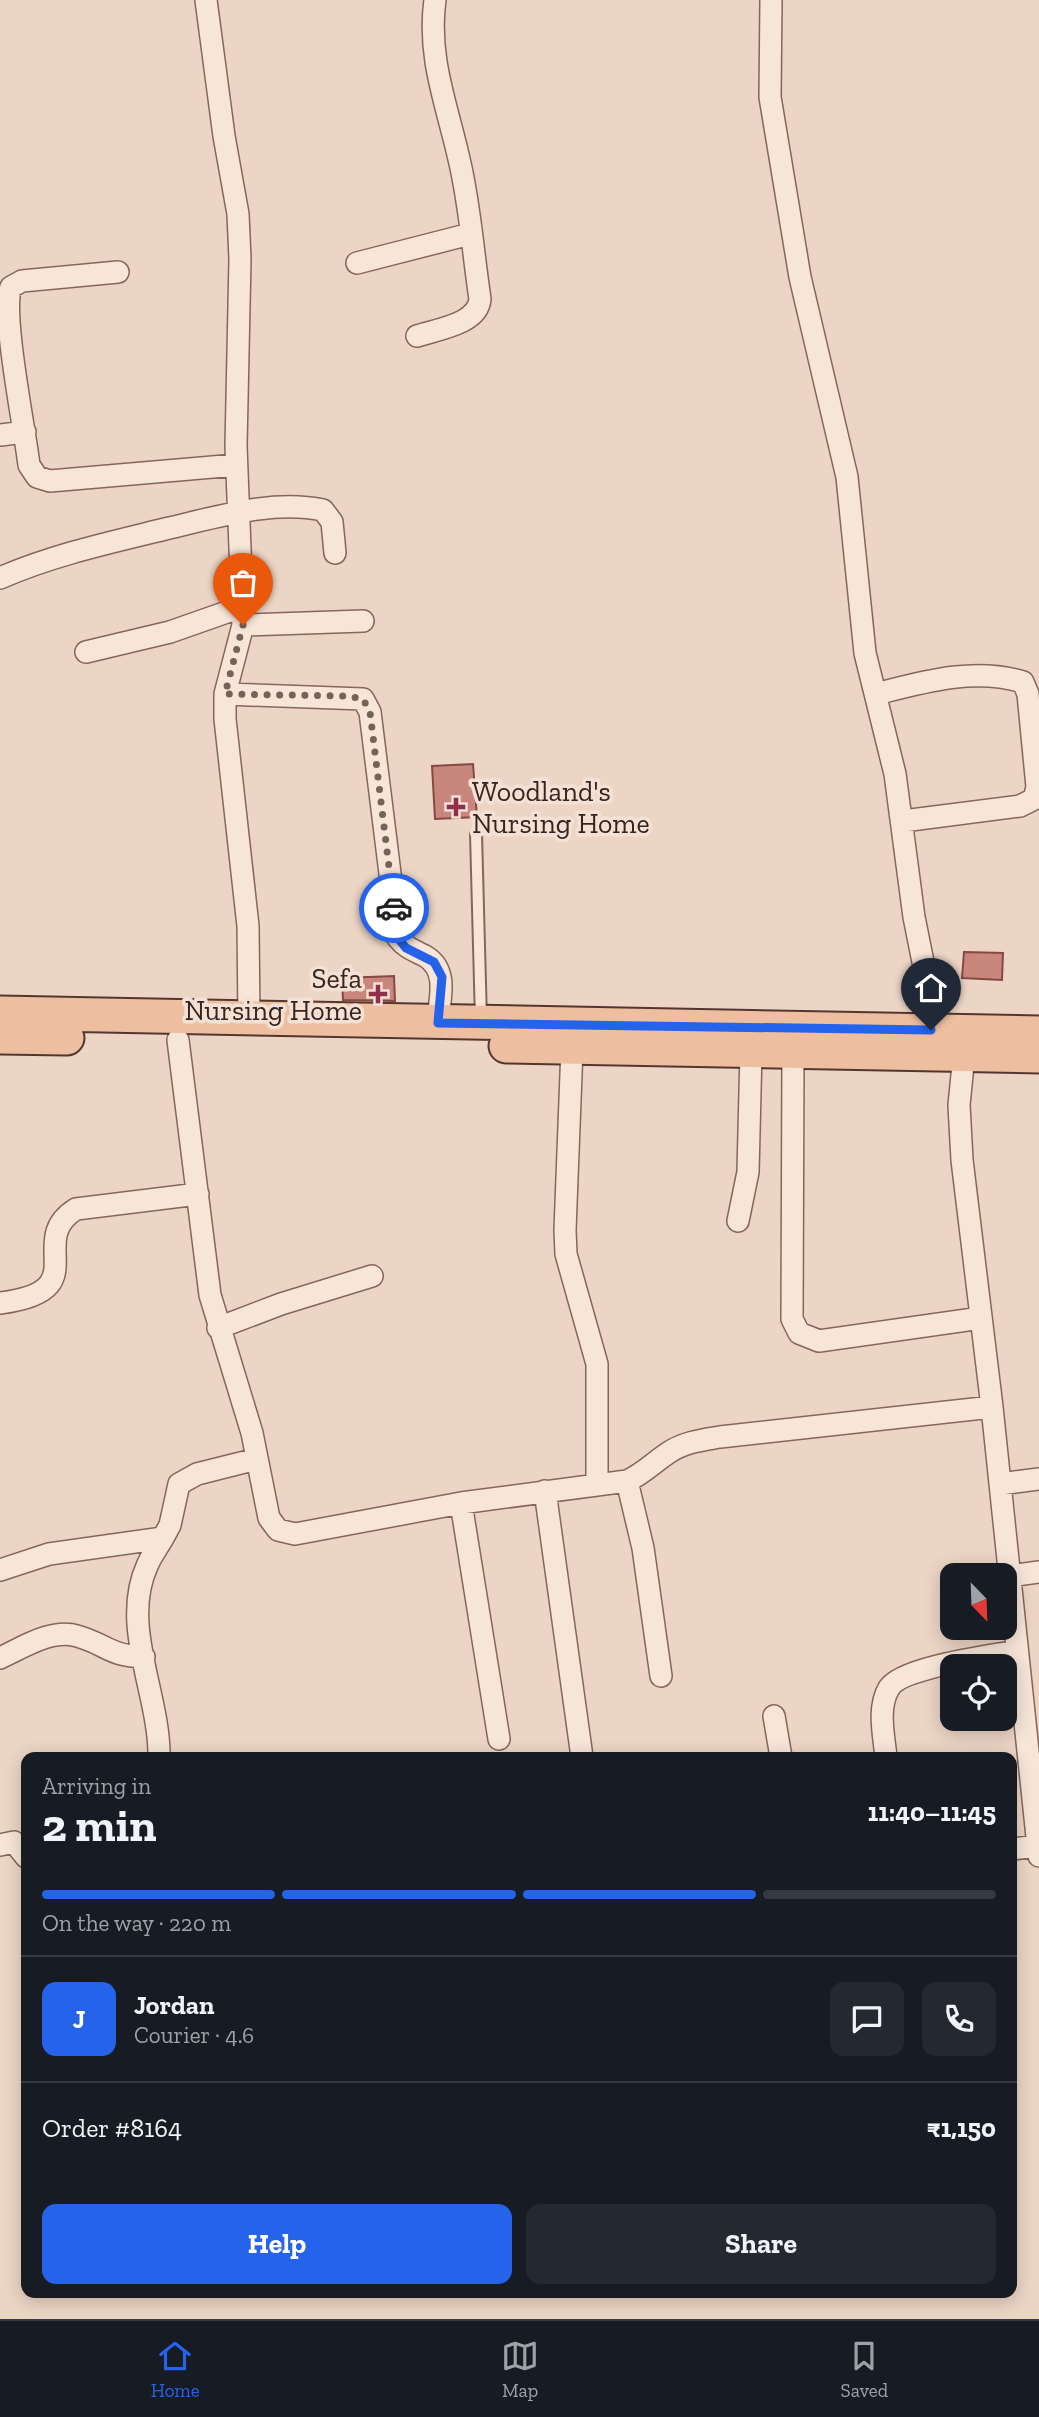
<!DOCTYPE html>
<meta charset="utf-8">
<style>
:root{--surface:#171b24;--page:#242831;--text:#f1f3f6;--muted:#9ea1a6;--line:#363941;--accent:#2563eb}
body{margin:0;font-family:"Zilla Slab",serif;background:var(--page);color:var(--text);height:100vh;display:flex;flex-direction:column;font-size:26px;white-space:nowrap}
*{box-sizing:border-box;margin:0}
p{font-size:23px;color:var(--muted)}
.icon{flex:none;width:38px;height:38px;fill:none;stroke:currentColor;stroke-width:2;stroke-linecap:round;stroke-linejoin:round}
.map{position:relative;flex:1;overflow:hidden}
.sheet{position:absolute;left:21px;top:1752px;width:996px;height:546px;display:flex;flex-direction:column;background:var(--surface);border-radius:14px;box-shadow:0 4px 18px #0003}
.sheet>*{flex:none}
.needle{width:46px;rotate:157deg}
.controls{position:absolute;left:940px;top:1563px;display:grid;gap:14px}
.controls a{display:grid;place-items:center;width:77px;height:77px;border-radius:14px;background:var(--surface);box-shadow:0 4px 18px #0003;font-size:35px}
.pin{position:absolute;display:grid;place-items:center;width:60px;height:60px;color:#fff;margin:-72px -30px;border-radius:50% 50% 50% 0;rotate:-45deg;box-shadow:0 0 7px #0007}
.pin .icon{rotate:45deg}
.courier{position:absolute;display:grid;place-items:center;width:70px;height:70px;margin:-35px;border:5px solid #2563eb;border-radius:50%;background:#fff;color:#222;box-shadow:0 2px 9px #0007}
.summary em{font-style:normal;font-weight:800}
.summary div{display:flex;flex-direction:column-reverse}
.summary{display:flex;align-items:center;justify-content:space-between;height:119px;padding:0 21px}
h1{font-size:46px;font-weight:800;line-height:52px}
.bar{display:grid;grid-template-columns:repeat(4,1fr);gap:10px 7px;align-content:center;height:84px;padding:0 21px}
.bar i{height:9px;border-radius:5px;background:var(--line)}
.bar .on{background:var(--accent)}
.bar p{grid-column:span 4}
.line{display:flex;align-items:center;gap:18px;padding:0 21px;border-top:2px solid var(--line)}
.line div{flex:1}
.round{display:grid;place-items:center;flex:none;width:74px;height:74px;border-radius:14px;background:var(--page)}
.action{display:flex;gap:14px;margin-top:auto;padding:14px 21px}
.action a{flex:1;height:80px;border-radius:14px;background:var(--accent);color:#fff;font-size:28px;font-weight:800;line-height:80px;text-align:center}
.action a+a{background:var(--page);color:var(--text)}
.dock{display:flex;justify-content:space-around;align-items:center;height:98px;border-top:2px solid var(--line);background:var(--surface);font-size:19px;color:var(--muted)}
.dock a{display:grid;justify-items:center;gap:4px}
.dock .on{color:var(--accent)}
.map>svg:first-child{display:block}
.building{fill:#c8867d;stroke:#844a43;stroke-width:2}
.lines{fill:none;stroke-linecap:round;stroke-linejoin:round}
.service-casing{stroke:#86665c;stroke-width:14}
.minor-casing{stroke:#86665c;stroke-width:24}
.primary-casing{stroke:#543630;stroke-width:37}
.service{stroke:#f7e5d8;stroke-width:10}
.minor{stroke:#f7e5d8;stroke-width:21}
.primary{stroke:#edbe9f;stroke-width:33}
.done{stroke:#766259;stroke-width:7;stroke-dasharray:0 12.6}
.route{stroke:#2563eb;stroke-width:9}
.poi-dot{fill:#91304d;stroke:#f4e1d5;stroke-width:2.5}
.labels{text-anchor:middle;stroke-width:7;stroke-linejoin:round;paint-order:stroke}
.poi-label{font-size:28px;fill:#37241f;stroke:#f4e1d5;text-anchor:start}
</style>
<div class="map">
<svg width="1039" height="2319" viewBox="0 0 1039 2319">
<rect width="100%" height="100%" fill="#ecd5c5"/>
<!-- building -->
<path class="building" d="M 473,764 L 477,817 L 435,819 L 432,766 Z
M 964,952 L 1003,953 L 1002,980 L 962,978 Z
M 394,976 L 395,1001 L 343,1000 L 342,978 Z"/>
<g class="lines">
<defs>
<path id="service" d="M 476,834 L 481,1020"/>
<path id="minor" d="M 206,0 L 224,136 L 238,214 L 240,259 L 236,446 L 243,625 L 225,694 L 225,719 L 248,926 L 249,1018
M 771,0 L 770,97 L 800,277 L 847,477 L 865,653 L 895,774 L 914,917 L 930,997 L 931,1030
M 357,263 L 470,234
M 118,272 L 22,281 L 11,287 C 1,313 25,430 29,465 L 37,477 L 50,481 L 236,465
M 417,336 C 438,329 478,324 480,299 C 473,253 470,204 459,159 C 447,105 427,57 435,0
M 0,435 L 25,432
M 0,578 C 53,555 108,543 165,529 C 214,518 272,499 323,510 L 332,522 L 335,553
M 243,625 L 363,621
M 86,652 L 170,632 L 244,606
M 225,694 L 363,699 L 370,712 L 398,938 C 406,948 413,950 425,956 C 449,970 440,999 437,1023
M 876,694 C 923,682 974,667 1023,682 L 1028,694 L 1037,787 L 1034,799 L 1020,806 L 903,821
M 178,1040 L 210,1295 L 252,1433 L 269,1518 L 278,1530 L 295,1534 L 461,1503 L 627,1481 C 643,1474 653,1463 668,1453 C 684,1442 702,1440 720,1437 L 992,1407
M 572,1048 L 565,1230 L 566,1254 L 597,1364 L 597,1484
M 793,1052 L 792,1319 L 799,1333 L 819,1341 L 981,1318
M 964,1055 L 959,1105 L 962,1160 L 992,1407 L 1039,1856
M 738,1221 L 748,1172 L 751,1051
M 0,1303 C 98,1291 24,1241 76,1209 L 198,1194
M 218,1328 L 281,1304 L 372,1276
M 627,1481 L 643,1548 L 661,1676
M 1000,1484 L 1039,1479
M 545,1491 L 582,1757
M 461,1503 L 499,1739
M 0,1570 L 49,1554 L 163,1538 L 170,1525 L 179,1484 L 197,1474 L 257,1459
M 1010,1576 L 1039,1572
M 0,1658 C 22,1648 52,1628 77,1636 C 106,1644 109,1656 144,1657
M 774,1716 L 781,1757
M 159,1757 C 160,1695 120,1626 147,1566 C 151,1556 158,1547 163,1538
M 886,1757 C 884,1736 877,1708 889,1688 C 902,1667 991,1656 1017,1651
M 0,1845 L 14,1842 L 26,1857
M 1012,1849 L 1039,1846"/>
<path id="primary" d="M 0,1013 L 1039,1033
M 0,1037 L 67,1038
M 506,1046 L 1039,1056"/>
</defs>
<!-- service casing -->
<use href="#service" class="service-casing"/>
<!-- minor casing -->
<use href="#minor" class="minor-casing"/>
<!-- primary casing -->
<use href="#primary" class="primary-casing"/>
<!-- service -->
<use href="#service" class="service"/>
<!-- minor -->
<use href="#minor" class="minor"/>
<!-- primary -->
<use href="#primary" class="primary"/>
</g>
<g class="lines">
<!-- done -->
<path class="done" d="M 243,625 L 225,694 L 347,696 L 363,699 L 370,712 L 394,908"/>
<!-- route -->
<path class="route" d="M 394,908 L 398,938 L 406,948 L 434,962 L 442,977 L 438,1023 L 931,1030"/>
</g>
<!-- markers -->
<g class="poi-dot">
<path d="M452.5 796.5h7v7h7v7h-7v7h-7v-7h-7v-7h7z"/>
<path d="M374.5 983.5h7v7h7v7h-7v7h-7v-7h-7v-7h7z"/>
</g>
<g class="labels">
<!-- poi labels -->
<g class="poi-label">
<text x="472" y="801">Woodland's<tspan x="472" dy="32">Nursing Home</tspan></text>
<text x="362" y="988" text-anchor="end">Sefa<tspan x="362" dy="32">Nursing Home</tspan></text>
</g>
</g>
</svg>
<div class="controls">
<a><svg class="needle" viewBox="-14 -14 28 28"><path d="M0-13l5 13h-10z" fill="#e53935"/><path d="M0 13l5-13h-10z" fill="#9ea1a6"/></svg></a>
<a><svg class="icon" aria-label="locate" viewBox="0 0 24 24"><circle cx="12" cy="12" r="6"/><path d="M12 2v4M12 18v4M2 12h4M18 12h4"/></svg></a>
</div>
<div class="pin" style="left:243px;top:625px;background:#ea580c"><svg class="icon" aria-label="bag" viewBox="0 0 24 24"><path d="M5 8h14l-1 12H6zM9 8a3 3 0 0 1 6 0"/></svg></div>
<div class="pin" style="left:931px;top:1030px;background:#1f2937"><svg class="icon" aria-label="home" viewBox="0 0 24 24"><path d="M3 11l9-7 9 7M6 9v11h12V9"/></svg></div>
<div class="courier" style="left:394px;top:908px"><svg class="icon" aria-label="car" viewBox="0 0 24 24"><path d="M5 17H2v-5l4-1 3-4h7l3 4 3 1v5h-3M9 17h6M6 11h13"/><circle cx="7" cy="17" r="2"/><circle cx="17" cy="17" r="2"/></svg></div>
<section class="sheet">
<div class="summary"><div><h1>2 min</h1><p>Arriving in</p></div><em>11:40–11:45</em></div>
<div class="bar"><i class="on"></i><i class="on"></i><i class="on"></i><i></i><p>On the way · 220 m</p></div>
<div class="line" style="height:126px"><b class="round" style="background:var(--accent);color:#fff">J</b><div><b>Jordan</b><p>Courier · 4.6</p></div><a class="round"><svg class="icon" aria-label="chat" viewBox="0 0 24 24"><path d="M4 5h16v11H9l-5 4z"/></svg></a><a class="round"><svg class="icon" aria-label="phone" viewBox="0 0 24 24"><path d="M5 4h4l2 5-3 2q2 4 5 5l2-3 5 2v4C11 20 4 13 5 4z"/></svg></a></div>
<div class="line" style="height:91px"><div>Order #8164</div><b>₹1,150</b></div>
<div class="action"><a>Help</a><a>Share</a></div>
</section>
</div>
<nav class="dock">
<a class="on"><svg class="icon" aria-label="home" viewBox="0 0 24 24"><path d="M3 11l9-7 9 7M6 9v11h12V9"/></svg>Home</a>
<a><svg class="icon" aria-label="map" viewBox="0 0 24 24"><path d="M3 6l6-2 6 2 6-2v14l-6 2-6-2-6 2zM9 4v14M15 6v14"/></svg>Map</a>
<a><svg class="icon" aria-label="saved" viewBox="0 0 24 24"><path d="M7 4h10v16l-5-4-5 4z"/></svg>Saved</a>
</nav>
